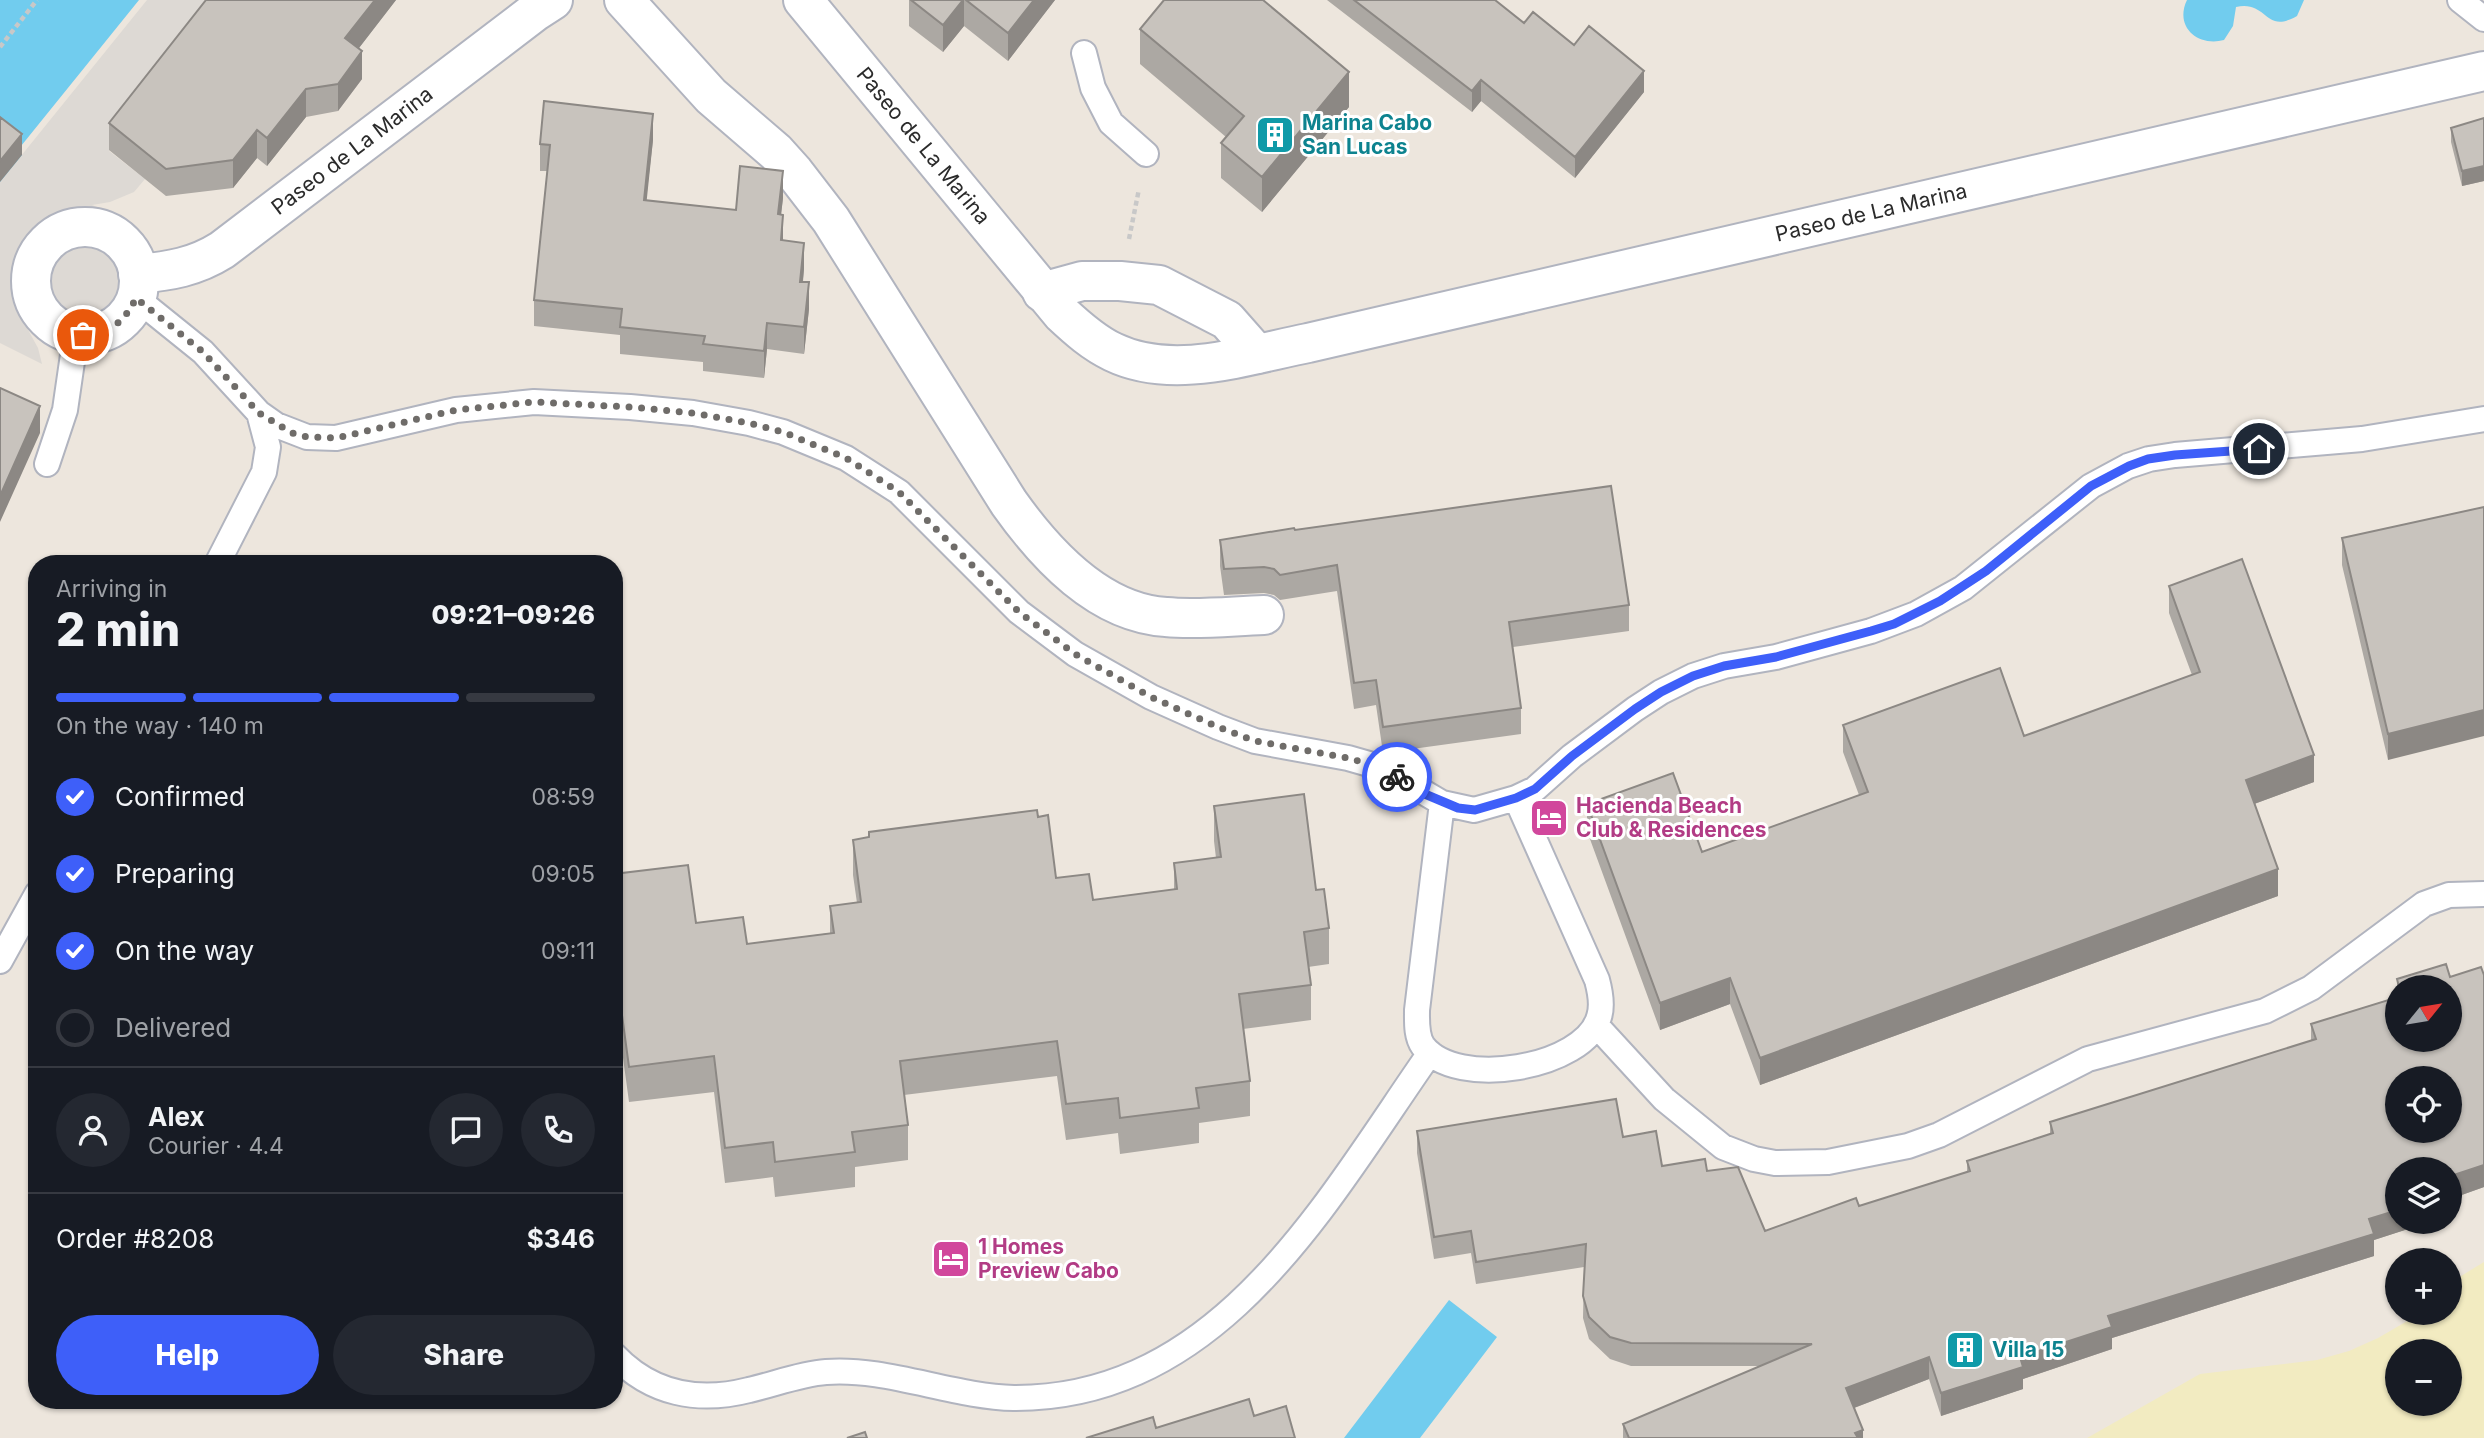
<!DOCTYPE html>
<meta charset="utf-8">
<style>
:root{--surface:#171b24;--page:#242831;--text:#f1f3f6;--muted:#9ea1a6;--line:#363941;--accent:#3e5ff9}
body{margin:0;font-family:Inter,sans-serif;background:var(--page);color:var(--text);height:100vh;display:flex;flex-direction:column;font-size:26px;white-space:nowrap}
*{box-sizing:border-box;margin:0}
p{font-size:23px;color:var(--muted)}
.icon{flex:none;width:38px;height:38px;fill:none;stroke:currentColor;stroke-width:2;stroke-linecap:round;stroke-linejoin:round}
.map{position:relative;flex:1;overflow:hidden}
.sheet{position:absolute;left:28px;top:555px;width:595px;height:854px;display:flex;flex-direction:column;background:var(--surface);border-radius:28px;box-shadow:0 2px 5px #0004}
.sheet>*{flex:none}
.needle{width:46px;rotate:60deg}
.tools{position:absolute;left:2385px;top:975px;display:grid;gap:14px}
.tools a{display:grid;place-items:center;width:77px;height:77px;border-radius:50%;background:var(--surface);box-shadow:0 2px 5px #0004;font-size:35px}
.pin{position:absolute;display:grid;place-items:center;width:60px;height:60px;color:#fff;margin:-30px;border:4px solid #fff;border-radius:50%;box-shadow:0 2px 7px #0007}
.courier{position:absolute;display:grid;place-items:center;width:70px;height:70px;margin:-35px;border:5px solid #3e5ff9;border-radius:50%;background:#fff;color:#222;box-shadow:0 2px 9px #0007}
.overview em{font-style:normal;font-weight:800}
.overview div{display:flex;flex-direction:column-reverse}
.overview{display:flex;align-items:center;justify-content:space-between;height:119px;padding:0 28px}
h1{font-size:46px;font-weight:800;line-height:52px}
.bar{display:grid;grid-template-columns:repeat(4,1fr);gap:10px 7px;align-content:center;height:84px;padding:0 28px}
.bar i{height:9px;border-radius:5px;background:var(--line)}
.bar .selected{background:var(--accent)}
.bar p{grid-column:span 4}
.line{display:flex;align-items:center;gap:18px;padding:0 28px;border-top:2px solid var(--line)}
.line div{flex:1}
.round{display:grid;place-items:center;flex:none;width:74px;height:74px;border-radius:37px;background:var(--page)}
ol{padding:0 28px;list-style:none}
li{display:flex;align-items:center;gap:21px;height:77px}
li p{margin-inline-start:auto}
li .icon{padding:7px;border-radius:50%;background:var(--accent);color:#fff;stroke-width:4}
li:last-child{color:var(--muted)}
li i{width:38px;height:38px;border:4px solid var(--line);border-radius:50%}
.cta{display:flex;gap:14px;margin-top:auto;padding:14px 28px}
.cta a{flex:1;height:80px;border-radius:42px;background:var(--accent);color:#fff;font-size:28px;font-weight:800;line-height:80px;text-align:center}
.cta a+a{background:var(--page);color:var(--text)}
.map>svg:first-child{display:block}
.sand{fill:#f2ebc1;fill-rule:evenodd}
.plaza{fill:#ddd9d4}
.water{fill:#71ccee}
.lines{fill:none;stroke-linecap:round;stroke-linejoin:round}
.lane-casing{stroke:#b1b4bf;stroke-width:28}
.street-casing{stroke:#b1b4bf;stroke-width:42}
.path{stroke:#c8c8c8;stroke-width:4.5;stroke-dasharray:5 3.5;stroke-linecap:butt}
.lane{stroke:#fff;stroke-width:24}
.street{stroke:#fff;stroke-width:38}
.wall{fill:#aca8a3;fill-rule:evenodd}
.shaded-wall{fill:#8c8884}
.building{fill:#c8c3bd;stroke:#8c8884;stroke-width:2;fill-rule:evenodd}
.done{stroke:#6f6c69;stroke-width:7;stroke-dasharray:0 12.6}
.route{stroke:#3e5ff9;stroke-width:9}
.labels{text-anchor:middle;stroke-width:6;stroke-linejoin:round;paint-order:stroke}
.culture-label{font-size:21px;font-weight:bold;fill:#0d838f;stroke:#fff;text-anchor:start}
.street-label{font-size:21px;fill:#2b2b2b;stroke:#fff}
.hotel-label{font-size:21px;font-weight:bold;fill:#b23c85;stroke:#fff;text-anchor:start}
</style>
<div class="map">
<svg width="2484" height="1438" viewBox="0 0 2484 1438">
<rect width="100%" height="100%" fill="#ede6dd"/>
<!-- sand -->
<path class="sand" d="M 2484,1262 L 2484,1438 L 2087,1438 L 2200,1374 L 2317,1360 L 2349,1351 L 2378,1338 L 2421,1313 L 2450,1312 L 2450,1286 L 2461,1276 ZM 2398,1351 L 2450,1351 L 2450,1404 L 2398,1404 Z"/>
<!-- plaza -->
<path class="plaza" d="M 147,0 L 228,0 L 109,151 L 145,179 L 134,192 L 110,202 L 92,205 L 124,217 L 136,226 L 149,242 L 155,256 L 159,284 L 156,304 L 150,317 L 131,339 L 119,346 L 100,354 L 78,355 L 58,350 L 39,339 L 27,328 L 38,348 L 42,364 L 0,343 L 0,182 Z"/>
<!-- water -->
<path class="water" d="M 0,0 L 139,0 L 17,151 L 22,155 L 0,182 Z
M 2187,0 L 2304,0 L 2297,16 C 2264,35 2268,0 2236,7 L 2233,26 L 2224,40 C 2198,47 2174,27 2187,0 Z
M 1449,1300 L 1497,1337 L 1420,1438 L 1344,1438 Z"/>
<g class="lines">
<defs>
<path id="lane" d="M 2460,0 L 2484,19
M 1084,53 L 1093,88 L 1111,123 L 1146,154
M 136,298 L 203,352 L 259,413 L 276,425 L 307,437 L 336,438 L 456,410 L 534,402 L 630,407 L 693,413 L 749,423 L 783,432 L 846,458 L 899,492 L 1019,612 L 1075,654 L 1151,697 L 1218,727 L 1255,741 L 1348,758 L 1369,764 L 1391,773 L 1442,803 L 1474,810 L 1516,798 L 1535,789 L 1572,756 L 1635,709 L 1661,692 L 1693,676 L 1724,666 L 1776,657 L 1871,631 L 1916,614 L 1963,588 L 2091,486 L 2128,466 L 2149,459 L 2175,455 L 2362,439 L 2484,419
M 47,464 L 65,410 L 76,334
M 217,564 L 264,472 L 268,447 L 259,413
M 1442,803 L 1417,1010 C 1417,1022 1416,1036 1423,1046 C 1456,1090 1585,1068 1599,1017 C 1603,1005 1600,991 1597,980 L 1516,798
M 0,961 L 37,894
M 1596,1025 L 1664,1099 L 1723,1147 L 1754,1159 L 1775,1163 L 1828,1162 L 1908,1146 L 1939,1135 L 2088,1059 L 2265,1011 L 2311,988 L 2424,904 L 2449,895 L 2484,894
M 614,1355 C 651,1394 698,1403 749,1390 C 775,1384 800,1374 826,1372 C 885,1367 954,1397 1014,1398 C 1221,1399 1327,1200 1430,1053"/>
<g id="street">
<path d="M 624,0 L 711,96 L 776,152 L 794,172 L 831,220 L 1009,503 C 1046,555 1099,613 1166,617 C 1198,620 1232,616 1264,615"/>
<path id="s1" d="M 803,0 L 1062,314 C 1078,329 1094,343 1113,352 C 1173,381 1247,355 1308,343 L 2484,71"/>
<circle cx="85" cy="281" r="54"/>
<path id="s2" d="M 138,274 C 170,271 195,267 222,250 L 536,11 L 553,0"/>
<path d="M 1042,292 L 1082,281 L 1120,281 L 1159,285 L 1227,320 L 1257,354"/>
</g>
</defs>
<!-- lane casing -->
<use href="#lane" class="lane-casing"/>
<!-- street casing -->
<use href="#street" class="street-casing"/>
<!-- path -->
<path class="path" d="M 0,47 L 37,0
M 1129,239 L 1139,189"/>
<!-- lane -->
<use href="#lane" class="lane"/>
<!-- street -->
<use href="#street" class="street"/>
</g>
<!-- wall -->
<path class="wall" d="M 206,0 L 396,0 L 359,48 L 362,79 L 338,111 L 306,117 L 267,166 L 257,158 L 233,188 L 166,196 L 109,150 L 109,123 Z
M 909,0 L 1055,0 L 1008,61 L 964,26 L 943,52 L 909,26 Z
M 1327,0 L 1495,0 L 1524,23 L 1574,45 L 1644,92 L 1575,178 L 1481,101 L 1472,112 Z
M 1140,29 L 1349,107 L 1262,212 L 1221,178 L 1221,143 L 1226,137 L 1140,64 Z
M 2484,118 L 2484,181 L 2462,186 L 2451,142 L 2451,128 Z
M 653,140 L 646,200 L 736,210 L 783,198 L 781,214 L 783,240 L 804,269 L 803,282 L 809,309 L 804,354 L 767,349 L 764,378 L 703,371 L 703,362 L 620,354 L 620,335 L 534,326 L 534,300 L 547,171 L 540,171 L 540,144 Z
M 2484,507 L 2388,760 L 2342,565 L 2342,538 Z
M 1295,530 L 1629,605 L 1629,631 L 1513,647 L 1521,708 L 1521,734 L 1383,753 L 1376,705 L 1354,709 L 1337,591 L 1280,600 L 1274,595 L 1264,593 L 1224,595 L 1220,566 L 1220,540 Z
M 2169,586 L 2314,782 L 2254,804 L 2278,896 L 1760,1085 L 1730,1004 L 1660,1030 L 1587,831 L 1587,804 L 1702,852 L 1859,795 L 1843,752 L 1843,725 L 2024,736 L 2192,675 L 2169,613 Z
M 1214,806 L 1316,890 L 1329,928 L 1329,964 L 1308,967 L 1311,985 L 1311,1020 L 1243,1029 L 1250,1081 L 1250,1116 L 1199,1123 L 1199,1143 L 1120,1154 L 1118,1133 L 1066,1140 L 1057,1076 L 904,1095 L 908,1125 L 908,1160 L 855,1167 L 855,1187 L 775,1197 L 773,1177 L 725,1183 L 714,1092 L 629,1102 L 614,991 L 614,874 L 696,923 L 747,944 L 830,933 L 830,906 L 857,903 L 853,875 L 853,840 L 1038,817 L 1056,878 L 1093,900 L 1174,890 L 1174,863 L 1216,858 L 1214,841 Z
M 2484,975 L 2484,1187 L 2456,1197 L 2456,1213 L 2374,1240 L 2374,1256 L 2112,1338 L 2112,1349 L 2023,1379 L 2023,1389 L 1941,1416 L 1929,1379 L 1854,1408 L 1863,1438 L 1623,1438 L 1623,1424 L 1760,1366 L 1631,1366 L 1610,1359 L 1589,1339 L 1583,1318 L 1584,1267 L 1476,1284 L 1471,1253 L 1434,1259 L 1417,1153 L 1417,1131 L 1623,1137 L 1662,1166 L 1707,1171 L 1765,1231 L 1859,1206 L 1967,1172 L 1967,1161 L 2050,1134 L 2050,1122 L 2311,1041 L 2311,1024 L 2397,997 L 2397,979 ZM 2398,987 L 2450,987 L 2398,1040 Z"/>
<!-- shaded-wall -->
<path class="shaded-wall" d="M 375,0 L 396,0 L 345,66 L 345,38 Z
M 963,0 L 964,0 L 964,26 L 943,52 L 943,25 Z
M 1034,0 L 1055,0 L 1008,61 L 1008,33 Z
M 362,51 L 362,79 L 338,111 L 338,84 Z
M 1644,71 L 1644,92 L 1575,178 L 1575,157 Z
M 1349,72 L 1349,107 L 1262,212 L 1262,177 Z
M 1481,80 L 1481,101 L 1472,112 L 1472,91 Z
M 306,89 L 306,117 L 267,166 L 267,138 Z
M 653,114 L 653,140 L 644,226 L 644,200 Z
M 257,130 L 257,158 L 233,188 L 233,160 Z
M 22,134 L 22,155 L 0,182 L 0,161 Z
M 2484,166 L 2484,181 L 2462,186 L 2462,171 Z
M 783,171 L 783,198 L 778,241 L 778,214 Z
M 783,215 L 783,242 L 781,240 Z
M 804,243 L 804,269 L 800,308 L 800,282 Z
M 809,282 L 809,309 L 804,354 L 804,327 Z
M 767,323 L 767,349 L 764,378 L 764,351 Z
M 40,406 L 40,433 L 0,522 L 0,496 Z
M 2484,710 L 2484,736 L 2388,760 L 2388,734 Z
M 2314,755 L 2314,782 L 2246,807 L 2246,780 Z
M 2278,869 L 2278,896 L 1760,1085 L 1760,1058 Z
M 1730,978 L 1730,1004 L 1660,1030 L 1660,1003 Z
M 2484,1165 L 2484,1187 L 2456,1197 L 2456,1213 L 2450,1215 L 2451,1176 Z
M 2398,1210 L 2398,1222 L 2430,1222 L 2374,1240 L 2374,1256 L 2112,1338 L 2112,1349 L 2023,1379 L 2023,1389 L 1941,1416 L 1941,1393 L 2108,1316 L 2369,1219 Z
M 1929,1357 L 1929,1379 L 1846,1411 L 1846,1388 Z
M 1863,1430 L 1863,1438 L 1855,1438 L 1855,1433 Z"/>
<!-- building -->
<path class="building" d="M 206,0 L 375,0 L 345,38 L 362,51 L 338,84 L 306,89 L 267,138 L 257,130 L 233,160 L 166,169 L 109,123 Z
M 911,0 L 963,0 L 943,25 Z
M 966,0 L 1034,0 L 1008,33 Z
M 1164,0 L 1263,0 L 1349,72 L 1262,177 L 1221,143 L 1244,116 L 1140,29 Z
M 1354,0 L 1495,0 L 1524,23 L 1533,12 L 1574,45 L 1589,26 L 1644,71 L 1575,157 L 1481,80 L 1472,91 Z
M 544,101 L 653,114 L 644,200 L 736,210 L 740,166 L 783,171 L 778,214 L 783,215 L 781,240 L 804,243 L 800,282 L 809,282 L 804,327 L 767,323 L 764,351 L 703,344 L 705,336 L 620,327 L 622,309 L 534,300 L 550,145 L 540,144 Z
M 0,117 L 22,134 L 0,161 Z
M 2484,118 L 2484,166 L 2462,171 L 2451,128 Z
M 0,388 L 40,406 L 0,496 Z
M 1611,486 L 1629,605 L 1509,622 L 1521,708 L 1383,727 L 1376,680 L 1354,683 L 1337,565 L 1280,575 L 1274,569 L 1264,567 L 1224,569 L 1220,540 L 1294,528 L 1295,530 Z
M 2484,507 L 2484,710 L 2388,734 L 2342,538 Z
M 2242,559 L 2314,755 L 2246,780 L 2278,869 L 1760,1058 L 1730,978 L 1660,1003 L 1587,804 L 1673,773 L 1702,852 L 1868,792 L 1843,725 L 2000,668 L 2024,736 L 2200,672 L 2169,586 Z
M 1304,794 L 1316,890 L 1324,889 L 1329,928 L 1304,932 L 1311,985 L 1239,994 L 1250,1081 L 1196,1088 L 1199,1108 L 1120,1118 L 1118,1098 L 1066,1104 L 1057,1041 L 900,1061 L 908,1125 L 852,1132 L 855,1152 L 775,1162 L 773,1142 L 725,1148 L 714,1056 L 629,1067 L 614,956 L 614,874 L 688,865 L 696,923 L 743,917 L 747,944 L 834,933 L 830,906 L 861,902 L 853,840 L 869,837 L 869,832 L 1037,810 L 1038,817 L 1048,815 L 1056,878 L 1089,874 L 1093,900 L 1177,889 L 1174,863 L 1221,857 L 1214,806 Z
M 2446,964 L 2450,977 L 2481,967 L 2484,975 L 2484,1165 L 2451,1176 L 2456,1191 L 2450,1193 L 2450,1169 L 2398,1169 L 2398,1210 L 2369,1219 L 2374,1234 L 2108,1316 L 2112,1327 L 2020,1357 L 2023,1367 L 1941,1393 L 1929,1357 L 1846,1388 L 1863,1430 L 1855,1433 L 1858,1438 L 1629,1438 L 1623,1424 L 1812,1344 L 1631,1343 L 1610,1337 L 1589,1317 L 1583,1296 L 1586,1244 L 1476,1262 L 1471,1231 L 1434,1237 L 1417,1131 L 1616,1099 L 1623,1137 L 1656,1131 L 1662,1166 L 1705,1159 L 1707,1171 L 1738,1167 L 1765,1231 L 1856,1198 L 1859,1206 L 1970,1171 L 1967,1161 L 2053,1133 L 2050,1122 L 2316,1039 L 2311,1024 L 2398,997 L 2398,1040 L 2450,1040 L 2450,987 L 2399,987 L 2397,979 ZM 2398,1078 L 2450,1078 L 2450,1130 L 2398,1130 Z
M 1249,1399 L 1254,1416 L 1286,1406 L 1295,1438 L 1086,1438 L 1153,1417 L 1156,1428 Z
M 865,1432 L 867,1438 L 847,1438 Z"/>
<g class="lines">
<!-- done -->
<path class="done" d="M 83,335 C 110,334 125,321 136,298 L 203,352 L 259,413 L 292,433 L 307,437 L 337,438 L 456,410 L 534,402 L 630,407 L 693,413 L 749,423 L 783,432 L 846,458 L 899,492 L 1019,612 L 1075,654 L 1151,697 L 1218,727 L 1255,741 L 1348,758 L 1369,764 L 1397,777"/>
<!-- route -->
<path class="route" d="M 1397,777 L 1420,792 L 1458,808 L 1475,810 L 1516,798 L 1535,789 L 1572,756 L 1635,709 L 1661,692 L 1693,676 L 1724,666 L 1776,657 L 1871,631 L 1894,624 L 1940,601 L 1986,571 L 2091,486 L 2129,466 L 2148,459 L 2175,455 L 2259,449"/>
</g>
<!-- icons -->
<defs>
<symbol id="building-square" viewBox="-11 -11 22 22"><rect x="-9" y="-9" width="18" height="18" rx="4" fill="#0f9aa8" stroke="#fff"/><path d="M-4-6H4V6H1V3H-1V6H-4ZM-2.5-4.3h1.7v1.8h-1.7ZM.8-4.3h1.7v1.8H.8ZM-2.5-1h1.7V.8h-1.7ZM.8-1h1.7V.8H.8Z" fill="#fff"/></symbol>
<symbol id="hotel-square" viewBox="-11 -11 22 22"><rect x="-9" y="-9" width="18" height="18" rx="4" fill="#d1479c" stroke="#fff"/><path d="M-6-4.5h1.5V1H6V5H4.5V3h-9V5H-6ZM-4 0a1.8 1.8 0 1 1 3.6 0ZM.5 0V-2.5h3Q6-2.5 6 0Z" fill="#fff"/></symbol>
</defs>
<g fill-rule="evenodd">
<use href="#building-square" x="1253" y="113" width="44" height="44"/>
<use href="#hotel-square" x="1527" y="796" width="44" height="44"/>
<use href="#hotel-square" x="929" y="1237" width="44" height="44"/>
<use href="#building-square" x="1943" y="1328" width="44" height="44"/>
</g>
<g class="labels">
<!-- culture labels -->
<g class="culture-label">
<text x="1302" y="130">Marina Cabo<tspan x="1302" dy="24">San Lucas</tspan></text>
<text x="1992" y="1357">Villa 15</text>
</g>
<!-- street labels -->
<g class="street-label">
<text dy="7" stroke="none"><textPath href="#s1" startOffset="189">Paseo de La Marina</textPath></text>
<text dy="7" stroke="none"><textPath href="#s2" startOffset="252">Paseo de La Marina</textPath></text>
<text dy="7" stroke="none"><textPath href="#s1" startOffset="1248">Paseo de La Marina</textPath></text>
</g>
<!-- hotel labels -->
<g class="hotel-label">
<text x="1576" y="813">Hacienda Beach<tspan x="1576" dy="24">Club &amp; Residences</tspan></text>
<text x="978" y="1254">1 Homes<tspan x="978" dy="24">Preview Cabo</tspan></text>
</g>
</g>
</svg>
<div class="tools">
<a><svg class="needle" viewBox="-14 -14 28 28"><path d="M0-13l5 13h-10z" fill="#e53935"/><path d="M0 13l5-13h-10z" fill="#9ea1a6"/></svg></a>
<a><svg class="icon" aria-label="locate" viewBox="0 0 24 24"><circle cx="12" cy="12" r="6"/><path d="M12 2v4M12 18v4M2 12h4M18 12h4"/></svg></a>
<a><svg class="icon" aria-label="layers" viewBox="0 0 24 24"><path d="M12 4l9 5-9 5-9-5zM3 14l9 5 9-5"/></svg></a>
<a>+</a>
<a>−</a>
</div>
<div class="pin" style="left:83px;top:335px;background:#ea580c"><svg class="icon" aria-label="bag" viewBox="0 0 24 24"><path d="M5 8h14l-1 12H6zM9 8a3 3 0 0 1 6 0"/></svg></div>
<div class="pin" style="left:2259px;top:449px;background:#1f2937"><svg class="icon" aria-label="home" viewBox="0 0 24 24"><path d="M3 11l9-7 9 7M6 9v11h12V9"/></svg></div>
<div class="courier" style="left:1397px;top:777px"><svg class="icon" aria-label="bike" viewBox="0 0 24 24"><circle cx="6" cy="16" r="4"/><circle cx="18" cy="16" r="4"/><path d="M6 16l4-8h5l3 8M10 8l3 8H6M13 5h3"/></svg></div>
<section class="sheet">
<div class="overview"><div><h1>2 min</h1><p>Arriving in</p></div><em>09:21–09:26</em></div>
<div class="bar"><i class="selected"></i><i class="selected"></i><i class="selected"></i><i></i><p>On the way · 140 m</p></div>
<ol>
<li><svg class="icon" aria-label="check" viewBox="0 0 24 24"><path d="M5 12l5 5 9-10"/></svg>Confirmed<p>08:59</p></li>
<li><svg class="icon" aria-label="check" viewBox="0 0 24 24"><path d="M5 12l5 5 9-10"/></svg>Preparing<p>09:05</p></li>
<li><svg class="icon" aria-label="check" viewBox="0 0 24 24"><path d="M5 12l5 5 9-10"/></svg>On the way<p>09:11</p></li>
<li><i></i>Delivered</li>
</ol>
<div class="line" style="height:126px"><a class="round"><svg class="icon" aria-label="person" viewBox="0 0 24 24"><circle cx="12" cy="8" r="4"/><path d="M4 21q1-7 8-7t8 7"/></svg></a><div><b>Alex</b><p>Courier · 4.4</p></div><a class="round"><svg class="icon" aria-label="chat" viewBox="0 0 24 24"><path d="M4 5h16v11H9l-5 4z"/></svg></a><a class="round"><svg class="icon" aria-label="phone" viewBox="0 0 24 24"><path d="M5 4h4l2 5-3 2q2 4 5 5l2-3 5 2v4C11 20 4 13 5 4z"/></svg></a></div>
<div class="line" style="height:91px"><div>Order #8208</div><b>$346</b></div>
<div class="cta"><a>Help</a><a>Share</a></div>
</section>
</div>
